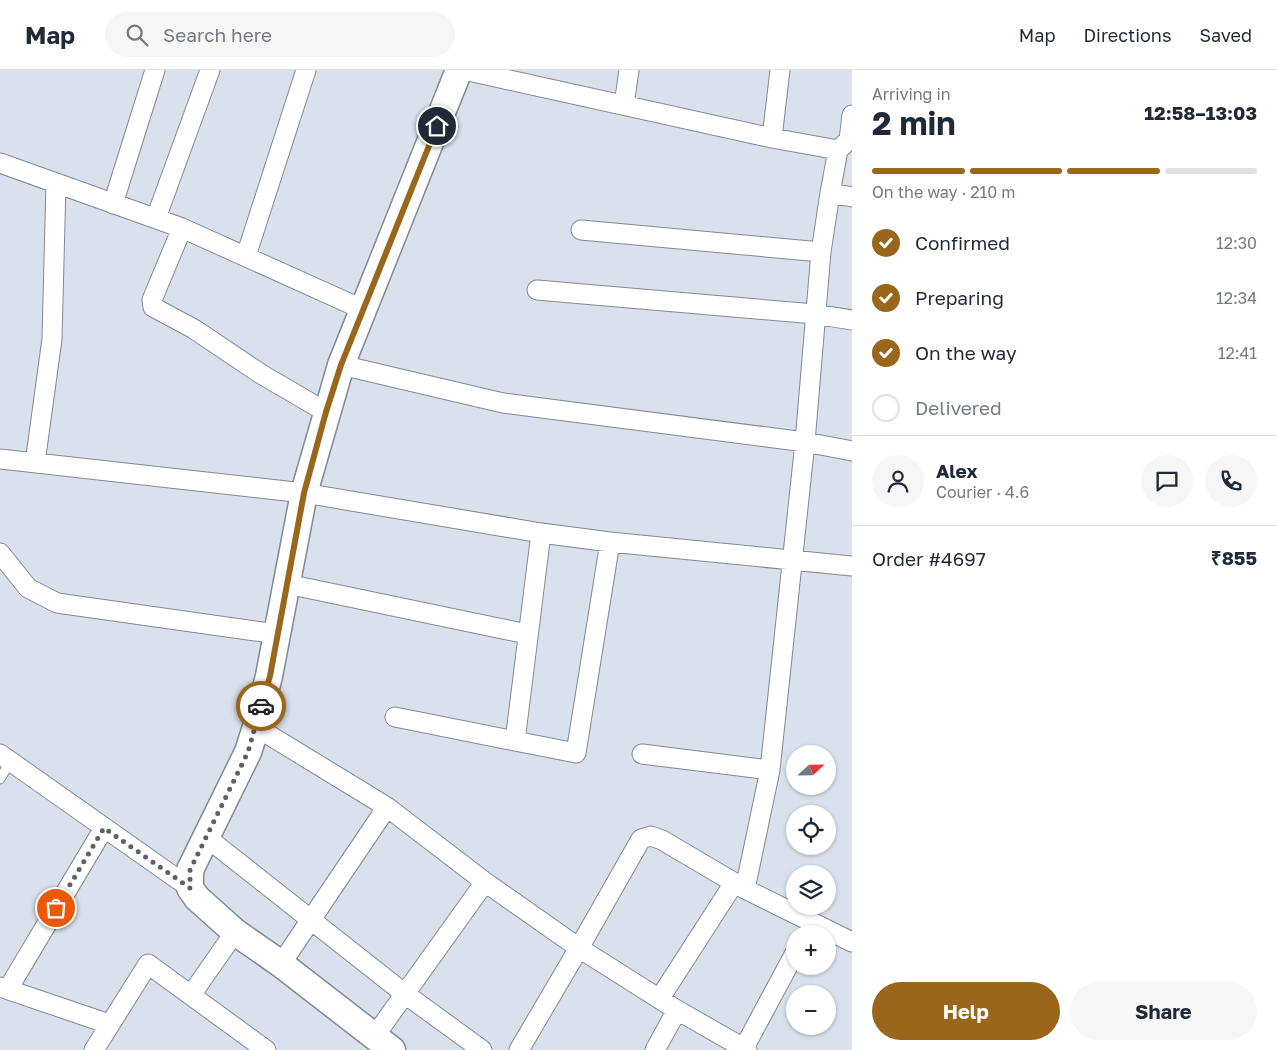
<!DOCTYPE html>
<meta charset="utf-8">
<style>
:root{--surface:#fff;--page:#f6f6f7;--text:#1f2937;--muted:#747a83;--line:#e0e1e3;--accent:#9a661c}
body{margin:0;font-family:"Golos Text",sans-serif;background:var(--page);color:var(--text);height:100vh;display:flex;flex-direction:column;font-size:19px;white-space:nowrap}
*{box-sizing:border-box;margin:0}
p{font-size:16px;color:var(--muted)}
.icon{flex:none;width:28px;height:28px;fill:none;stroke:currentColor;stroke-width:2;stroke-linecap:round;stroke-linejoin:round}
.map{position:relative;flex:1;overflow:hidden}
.panel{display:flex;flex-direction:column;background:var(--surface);width:425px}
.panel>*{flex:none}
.needle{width:32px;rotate:68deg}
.buttons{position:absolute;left:786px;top:675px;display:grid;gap:10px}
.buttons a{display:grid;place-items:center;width:50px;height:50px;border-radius:50%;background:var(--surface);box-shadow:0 1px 4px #0004;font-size:25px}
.pin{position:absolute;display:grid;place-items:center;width:42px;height:42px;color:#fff;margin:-21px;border:2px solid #fff;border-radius:50%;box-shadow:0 1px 5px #0007}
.courier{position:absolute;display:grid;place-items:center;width:50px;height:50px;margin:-25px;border:4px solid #9a661c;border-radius:50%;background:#fff;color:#222;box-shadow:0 1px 6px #0007}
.headline em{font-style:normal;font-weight:700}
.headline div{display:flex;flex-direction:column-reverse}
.headline{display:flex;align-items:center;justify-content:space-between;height:85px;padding:0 20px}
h1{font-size:32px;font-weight:700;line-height:38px}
.bar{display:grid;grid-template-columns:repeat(4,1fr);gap:8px 5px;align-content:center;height:60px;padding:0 20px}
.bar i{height:6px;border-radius:4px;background:var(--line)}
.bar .active{background:var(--accent)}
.bar p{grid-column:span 4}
.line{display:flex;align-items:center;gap:12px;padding:0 20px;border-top:1px solid var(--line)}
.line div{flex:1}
.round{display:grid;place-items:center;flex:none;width:52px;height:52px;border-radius:26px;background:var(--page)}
ol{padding:0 20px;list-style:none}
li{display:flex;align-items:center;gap:15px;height:55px}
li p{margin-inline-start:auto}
li .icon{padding:5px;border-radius:50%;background:var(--accent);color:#fff;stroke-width:4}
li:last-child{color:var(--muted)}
li i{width:28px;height:28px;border:2px solid var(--line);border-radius:50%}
.cta{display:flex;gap:10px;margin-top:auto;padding:10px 20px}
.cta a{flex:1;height:58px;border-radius:30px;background:var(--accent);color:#fff;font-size:20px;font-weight:700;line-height:58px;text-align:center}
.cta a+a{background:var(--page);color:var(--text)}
header{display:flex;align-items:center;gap:30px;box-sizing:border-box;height:70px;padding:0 25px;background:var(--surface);border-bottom:1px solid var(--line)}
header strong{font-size:24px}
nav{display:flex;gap:28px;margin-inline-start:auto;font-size:18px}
.search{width:350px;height:45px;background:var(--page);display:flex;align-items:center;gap:12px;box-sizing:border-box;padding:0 18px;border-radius:28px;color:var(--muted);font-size:19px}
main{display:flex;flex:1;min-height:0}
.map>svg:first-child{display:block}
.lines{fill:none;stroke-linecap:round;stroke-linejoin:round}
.lane-casing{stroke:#818993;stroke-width:11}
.street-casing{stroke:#818993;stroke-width:21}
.secondary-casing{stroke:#818993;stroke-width:29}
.lane{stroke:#fff;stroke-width:9}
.street{stroke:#fff;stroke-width:19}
.secondary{stroke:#fff;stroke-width:26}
.done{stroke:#5c6167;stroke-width:5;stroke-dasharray:0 9}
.route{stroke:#9a661c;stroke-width:6}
</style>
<header>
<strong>Map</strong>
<div class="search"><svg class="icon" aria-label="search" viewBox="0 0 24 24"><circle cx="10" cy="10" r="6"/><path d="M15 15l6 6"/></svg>Search here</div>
<nav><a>Map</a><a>Directions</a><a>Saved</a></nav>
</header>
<main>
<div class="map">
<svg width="852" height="980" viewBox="0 0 852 980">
<rect width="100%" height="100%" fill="#d9e1ec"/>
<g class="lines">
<defs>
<path id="lane" d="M 0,709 L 10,692"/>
<path id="street" d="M 464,0 L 772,68 L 838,80 L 830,123 L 852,127
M 624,35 L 629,0
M 772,68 L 780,0
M 838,80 L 849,70 L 852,45
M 0,93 L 182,158 L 364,240
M 113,134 L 155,0
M 156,148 L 210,0
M 182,158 L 152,230 L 153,237 L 194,259 L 261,304 L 326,342
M 581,160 L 821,182
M 246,186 L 306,0
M 537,220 L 815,244 L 852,250
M 341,295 L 503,333 L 805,372 L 852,381
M 0,389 L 304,423 L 541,463 L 610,472 L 852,496
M 35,393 L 52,269 L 56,113
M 541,463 L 515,671 L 576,683 L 610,472
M 0,483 L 28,518 L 57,533 L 277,564
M 287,514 L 527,564
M 395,647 L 515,671
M 256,657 L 387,737
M 0,684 L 190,818
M 642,684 L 770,700
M 206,767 L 405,924 L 482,980
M 745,819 L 770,700 L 805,372 L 821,182 L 830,123
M 281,894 L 387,737 L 485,812 L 579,878 L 519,980
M 0,917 L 109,954
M 8,919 L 104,758
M 191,925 L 235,862
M 660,928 L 734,813
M 374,967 L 485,812
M 744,978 L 795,883
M 94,980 L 148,894 L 266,980
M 655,980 L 677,940
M 747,980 L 677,940 L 579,878 L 641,769 L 651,766 L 662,770 L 745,819 L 852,872"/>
<path id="secondary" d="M 392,980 L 281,894 L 235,862 L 197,828 L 190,818 L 190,800 L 248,682 L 256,657 L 269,606 L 304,423 L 341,295 L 459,0"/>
</defs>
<!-- lane casing -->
<use href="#lane" class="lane-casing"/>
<!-- street casing -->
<use href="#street" class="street-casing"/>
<!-- secondary casing -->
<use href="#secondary" class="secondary-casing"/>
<!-- lane -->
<use href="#lane" class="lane"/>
<!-- street -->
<use href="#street" class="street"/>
<!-- secondary -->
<use href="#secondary" class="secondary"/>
</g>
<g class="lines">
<!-- done -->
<path class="done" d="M 56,838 L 104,758 L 190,818 L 190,800 L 248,682 L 261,636"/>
<!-- route -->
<path class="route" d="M 261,636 L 270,606 L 304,423 L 326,342 L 341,295 L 437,56"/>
</g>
</svg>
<div class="buttons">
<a><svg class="needle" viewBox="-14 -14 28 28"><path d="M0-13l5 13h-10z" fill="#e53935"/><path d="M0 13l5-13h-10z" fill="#747a83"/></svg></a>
<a><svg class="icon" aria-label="locate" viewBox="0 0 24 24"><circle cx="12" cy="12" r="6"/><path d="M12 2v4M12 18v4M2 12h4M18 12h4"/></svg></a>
<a><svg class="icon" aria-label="layers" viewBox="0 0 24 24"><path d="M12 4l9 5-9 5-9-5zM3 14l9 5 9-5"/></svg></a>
<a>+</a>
<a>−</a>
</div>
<div class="pin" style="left:56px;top:838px;background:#ea580c"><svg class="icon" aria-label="bag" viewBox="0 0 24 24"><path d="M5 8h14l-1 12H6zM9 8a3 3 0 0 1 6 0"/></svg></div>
<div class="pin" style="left:437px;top:56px;background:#1f2937"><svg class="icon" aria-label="home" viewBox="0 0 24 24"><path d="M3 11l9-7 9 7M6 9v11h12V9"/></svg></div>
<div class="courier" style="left:261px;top:636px"><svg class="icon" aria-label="car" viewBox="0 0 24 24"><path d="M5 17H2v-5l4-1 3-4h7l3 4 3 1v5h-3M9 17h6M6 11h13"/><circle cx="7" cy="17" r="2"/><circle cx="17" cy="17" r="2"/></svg></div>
</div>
<section class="panel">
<div class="headline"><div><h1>2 min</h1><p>Arriving in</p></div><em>12:58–13:03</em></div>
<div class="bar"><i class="active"></i><i class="active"></i><i class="active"></i><i></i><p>On the way · 210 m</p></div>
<ol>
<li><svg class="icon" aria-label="check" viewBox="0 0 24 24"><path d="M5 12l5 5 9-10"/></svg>Confirmed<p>12:30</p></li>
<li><svg class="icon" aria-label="check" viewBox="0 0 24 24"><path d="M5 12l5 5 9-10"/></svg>Preparing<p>12:34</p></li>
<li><svg class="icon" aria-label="check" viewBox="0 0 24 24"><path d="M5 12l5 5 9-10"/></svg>On the way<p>12:41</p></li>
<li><i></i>Delivered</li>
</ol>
<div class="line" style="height:90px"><a class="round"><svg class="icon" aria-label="person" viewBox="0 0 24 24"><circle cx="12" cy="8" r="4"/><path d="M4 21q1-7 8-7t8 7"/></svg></a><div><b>Alex</b><p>Courier · 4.6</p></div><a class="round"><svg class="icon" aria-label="chat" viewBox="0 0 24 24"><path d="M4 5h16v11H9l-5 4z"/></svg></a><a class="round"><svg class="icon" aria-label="phone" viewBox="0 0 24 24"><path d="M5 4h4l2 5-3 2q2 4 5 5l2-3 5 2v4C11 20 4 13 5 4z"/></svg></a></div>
<div class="line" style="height:65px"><div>Order #4697</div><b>₹855</b></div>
<div class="cta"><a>Help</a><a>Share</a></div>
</section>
</main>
